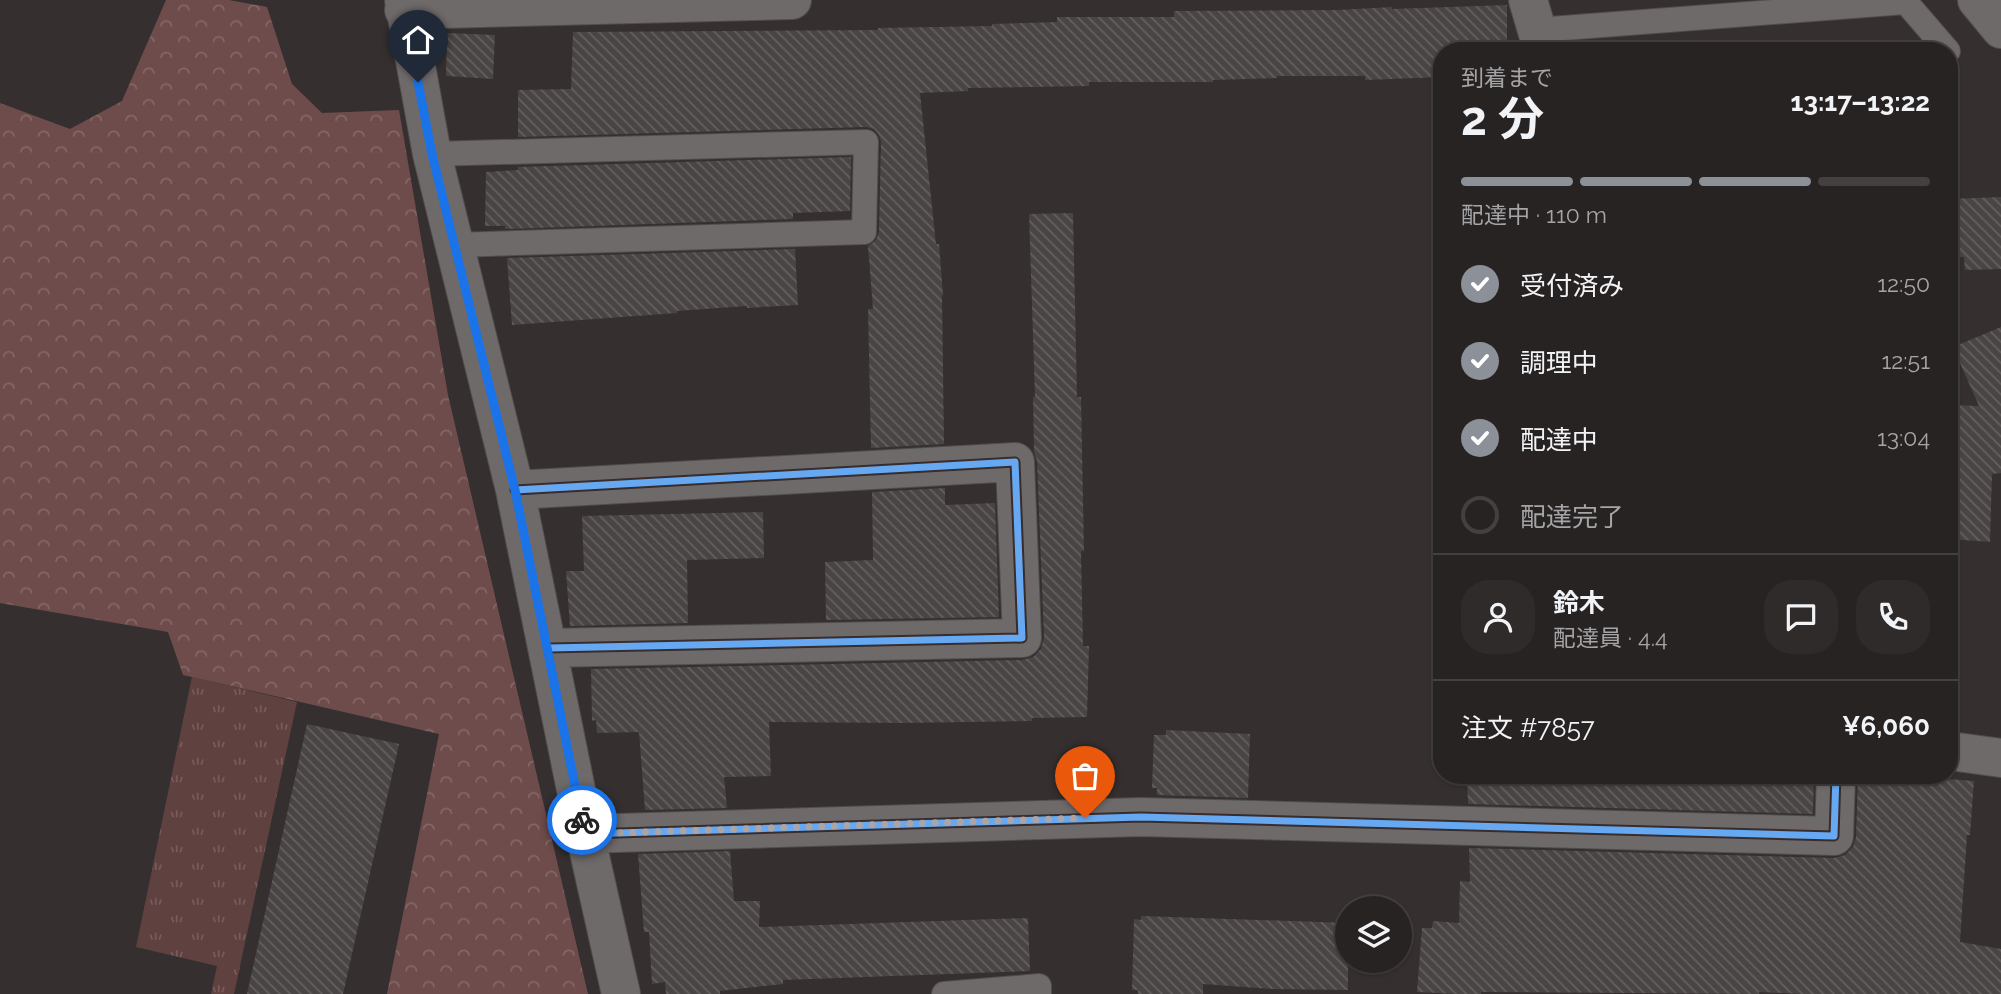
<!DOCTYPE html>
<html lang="ja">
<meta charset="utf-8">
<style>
:root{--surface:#282323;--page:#302b2b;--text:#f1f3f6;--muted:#a5a4a6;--line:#444041;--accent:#8c9099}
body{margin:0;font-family:Raleway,"Noto Sans JP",sans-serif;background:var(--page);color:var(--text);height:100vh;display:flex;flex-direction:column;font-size:26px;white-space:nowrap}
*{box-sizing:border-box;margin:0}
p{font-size:23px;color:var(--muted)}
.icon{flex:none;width:38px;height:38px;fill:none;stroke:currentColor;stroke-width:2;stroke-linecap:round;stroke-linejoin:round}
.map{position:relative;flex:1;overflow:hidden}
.details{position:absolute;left:1433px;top:42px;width:525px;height:742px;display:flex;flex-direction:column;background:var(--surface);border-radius:28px;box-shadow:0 2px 5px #0004,0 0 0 2px var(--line)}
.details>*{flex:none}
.buttons{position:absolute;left:1335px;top:896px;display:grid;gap:14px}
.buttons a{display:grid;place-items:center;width:77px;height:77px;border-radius:50%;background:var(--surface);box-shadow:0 2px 5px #0004,0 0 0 2px var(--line);font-size:35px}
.pin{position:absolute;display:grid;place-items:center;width:60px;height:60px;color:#fff;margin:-72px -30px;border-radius:50% 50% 50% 0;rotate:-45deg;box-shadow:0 0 7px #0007}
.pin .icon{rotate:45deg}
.courier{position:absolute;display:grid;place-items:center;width:70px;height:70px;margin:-35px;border:5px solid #1a73e8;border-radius:50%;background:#fff;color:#222;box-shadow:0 2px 9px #0007}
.overview em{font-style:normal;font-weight:700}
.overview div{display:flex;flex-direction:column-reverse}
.overview{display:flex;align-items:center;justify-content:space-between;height:119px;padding:0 28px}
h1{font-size:46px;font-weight:700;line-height:52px}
.bar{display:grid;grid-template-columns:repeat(4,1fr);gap:10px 7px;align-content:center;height:84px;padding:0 28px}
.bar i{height:9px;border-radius:5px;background:var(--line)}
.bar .active{background:var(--accent)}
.bar p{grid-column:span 4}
.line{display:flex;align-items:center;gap:18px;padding:0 28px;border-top:2px solid var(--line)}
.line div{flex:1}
.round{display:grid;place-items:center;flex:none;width:74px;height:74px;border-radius:28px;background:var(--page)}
ol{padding:0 28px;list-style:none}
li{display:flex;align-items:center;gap:21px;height:77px}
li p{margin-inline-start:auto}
li .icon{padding:7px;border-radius:50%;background:var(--accent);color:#fff;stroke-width:4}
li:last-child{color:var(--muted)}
li i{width:38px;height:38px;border:4px solid var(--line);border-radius:50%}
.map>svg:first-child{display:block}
.grass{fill:url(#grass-tufts)}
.forest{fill:url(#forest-crowns)}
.building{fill:url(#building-back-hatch)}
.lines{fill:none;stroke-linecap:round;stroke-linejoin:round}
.service-casing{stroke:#524d4d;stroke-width:26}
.minor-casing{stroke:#524d4d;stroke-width:40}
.tertiary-casing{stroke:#524d4d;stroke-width:40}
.service{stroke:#6f6a6a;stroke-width:24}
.minor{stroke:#6f6a6a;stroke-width:38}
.tertiary{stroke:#6f6a6a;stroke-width:38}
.cycleway-casing{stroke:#382c2c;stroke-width:11}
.cycleway{stroke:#66a8f1;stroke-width:7}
.done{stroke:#aca5a5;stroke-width:7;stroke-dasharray:0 12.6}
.route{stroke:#1a73e8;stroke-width:9}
</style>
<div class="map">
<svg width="2001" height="994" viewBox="0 0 2001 994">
<defs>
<pattern id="grass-tufts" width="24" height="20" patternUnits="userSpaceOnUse" patternTransform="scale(1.75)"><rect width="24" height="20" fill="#5f4140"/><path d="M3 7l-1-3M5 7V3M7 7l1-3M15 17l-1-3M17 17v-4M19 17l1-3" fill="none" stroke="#765c5b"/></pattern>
<pattern id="forest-crowns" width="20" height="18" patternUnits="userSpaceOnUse" patternTransform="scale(1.75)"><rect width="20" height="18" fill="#6f4c4c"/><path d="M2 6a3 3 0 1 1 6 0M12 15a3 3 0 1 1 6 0" fill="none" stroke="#846666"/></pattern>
<pattern id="building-back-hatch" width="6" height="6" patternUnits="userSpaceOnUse" patternTransform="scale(1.75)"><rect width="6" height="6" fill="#4a4545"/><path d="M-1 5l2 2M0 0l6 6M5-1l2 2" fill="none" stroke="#646060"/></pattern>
</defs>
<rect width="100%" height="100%" fill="#352f2f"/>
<!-- grass -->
<path class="grass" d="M 192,677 L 297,702 L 234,994 L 211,994 L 217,966 L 136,947 Z"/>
<!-- forest -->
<path class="forest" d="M 166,0 L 229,0 L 267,7 L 292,84 L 322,113 L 399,110 L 448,395 L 588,994 L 387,994 L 439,734 L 183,675 L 168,632 L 0,603 L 0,103 L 70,129 L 122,101 Z"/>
<!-- building -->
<path class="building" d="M 1507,5 L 1507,51 L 1442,51 L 1442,77 L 1365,80 L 1365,76 L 1277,76 L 1277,78 L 1213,80 L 1213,82 L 1089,82 L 1089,86 L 968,88 L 968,91 L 920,93 L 936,244 L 939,244 L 943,295 L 942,296 L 944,444 L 871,448 L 868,309 L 873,309 L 868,246 L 876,240 L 879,232 L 881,142 L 879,135 L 874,129 L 866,127 L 518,137 L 518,90 L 571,89 L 573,32 L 878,30 L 878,28 L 992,26 L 992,24 L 1057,22 L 1057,17 L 1174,17 L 1174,11 L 1338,10 L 1392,7 L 1392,9 Z
M 447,33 L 495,35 L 493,79 L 446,76 Z
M 851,157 L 850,211 L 793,213 L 793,219 L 505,229 L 505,226 L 485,226 L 486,172 L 518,170 L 518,167 Z
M 2001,197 L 2001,269 L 1965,270 L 1964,257 L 1950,257 L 1950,199 Z
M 1073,213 L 1077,397 L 1081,397 L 1084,551 L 1081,551 L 1083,646 L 1089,646 L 1087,717 L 1032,718 L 1032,721 L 903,723 L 769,722 L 771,776 L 724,777 L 727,808 L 645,810 L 639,732 L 597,733 L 596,720 L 592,721 L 591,669 L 1022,660 L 1033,657 L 1041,649 L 1044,637 L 1037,461 L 1034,452 L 1033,397 L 1035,397 L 1029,214 Z
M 795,249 L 798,305 L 747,308 L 747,306 L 677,311 L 677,313 L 512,325 L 507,258 Z
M 2001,327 L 2001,473 L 1992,474 L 1990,542 L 1950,539 L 1954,484 L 1950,484 L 1950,405 L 1979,406 L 1953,347 Z
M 945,488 L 945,505 L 995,503 L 999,617 L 826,620 L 825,562 L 873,560 L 872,492 Z
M 763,512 L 764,558 L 687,560 L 688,623 L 570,626 L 566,571 L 584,571 L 582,516 Z
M 307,724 L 399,744 L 343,994 L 247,994 Z
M 1166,730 L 1250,734 L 1248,798 L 1157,795 L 1157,788 L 1152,788 L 1154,735 L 1166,735 Z
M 1467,775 L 1814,775 L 1813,814 L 1468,804 Z
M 1858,775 L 1948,775 L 1948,779 L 1974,781 L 1970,835 L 1967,835 L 1960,942 L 2001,949 L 2001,994 L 1803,994 L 1759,992 L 1759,994 L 1481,992 L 1481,994 L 1458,994 L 1417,992 L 1422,928 L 1432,928 L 1433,921 L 1459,923 L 1460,881 L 1470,882 L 1469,848 L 1834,858 L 1845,855 L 1853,847 L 1856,837 Z
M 730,851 L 734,901 L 760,901 L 759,927 L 1028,918 L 1030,971 L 783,980 L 783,984 L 720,991 L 720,994 L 666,994 L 665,982 L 652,984 L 649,932 L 644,932 L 638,854 Z
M 1141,916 L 1348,923 L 1348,990 L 1273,989 L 1203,984 L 1203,994 L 1138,994 L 1138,990 L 1132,990 L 1134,919 L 1141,920 Z"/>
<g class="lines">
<defs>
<path id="service" d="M 1904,0 L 1948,51
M 1537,30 L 1905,2
M 432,154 L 866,142 L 864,232 L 455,245
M 944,994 L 1039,986 L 1039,994"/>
<path id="minor" d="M 404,0 L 432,154 L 515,490 L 585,834 L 621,994
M 1528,0 L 1543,51
M 404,10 L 792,0
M 515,490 L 1015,462 L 1022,638 L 549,648
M 1950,751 L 2001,758
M 585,834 L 1141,817 L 1834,836 L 1836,775"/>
<path id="tertiary" d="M 1977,0 L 2001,29"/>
</defs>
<!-- service casing -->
<use href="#service" class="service-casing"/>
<!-- minor casing -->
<use href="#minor" class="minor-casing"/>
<!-- tertiary casing -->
<use href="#tertiary" class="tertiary-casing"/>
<!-- service -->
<use href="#service" class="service"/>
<!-- minor -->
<use href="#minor" class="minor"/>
<!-- tertiary -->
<use href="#tertiary" class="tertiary"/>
<defs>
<path id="cycleway" d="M 515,490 L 1015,462 L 1022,638 L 549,648
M 585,834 L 1141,817 L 1834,836 L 1836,775"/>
</defs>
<!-- cycleway casing -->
<use href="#cycleway" class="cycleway-casing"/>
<!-- cycleway -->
<use href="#cycleway" class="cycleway"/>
</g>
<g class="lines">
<!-- done -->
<path class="done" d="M 582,820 L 584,834 L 1085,818"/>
<!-- route -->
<path class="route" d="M 418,82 L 432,154 L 515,490 L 582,820"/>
</g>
</svg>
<div class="buttons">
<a><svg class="icon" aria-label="layers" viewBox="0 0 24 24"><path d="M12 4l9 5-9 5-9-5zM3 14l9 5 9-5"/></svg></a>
</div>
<div class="pin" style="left:1085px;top:818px;background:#ea580c"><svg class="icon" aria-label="bag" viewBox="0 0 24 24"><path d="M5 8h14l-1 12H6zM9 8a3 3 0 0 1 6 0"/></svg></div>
<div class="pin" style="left:418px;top:82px;background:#1f2937"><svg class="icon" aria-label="home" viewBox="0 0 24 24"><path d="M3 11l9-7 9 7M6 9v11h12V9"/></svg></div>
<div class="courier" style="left:582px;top:820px"><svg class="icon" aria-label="bike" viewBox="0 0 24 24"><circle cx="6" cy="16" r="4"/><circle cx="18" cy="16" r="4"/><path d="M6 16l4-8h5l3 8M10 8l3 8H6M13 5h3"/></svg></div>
<section class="details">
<div class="overview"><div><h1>2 分</h1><p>到着まで</p></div><em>13:17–13:22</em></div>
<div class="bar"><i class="active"></i><i class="active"></i><i class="active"></i><i></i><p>配達中 · 110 m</p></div>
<ol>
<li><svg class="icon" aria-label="check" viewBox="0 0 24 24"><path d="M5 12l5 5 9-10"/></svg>受付済み<p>12:50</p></li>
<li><svg class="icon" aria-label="check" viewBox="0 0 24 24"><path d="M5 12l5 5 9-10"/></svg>調理中<p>12:51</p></li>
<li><svg class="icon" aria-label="check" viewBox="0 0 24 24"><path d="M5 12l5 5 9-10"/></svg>配達中<p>13:04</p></li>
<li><i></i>配達完了</li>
</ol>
<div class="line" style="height:126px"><a class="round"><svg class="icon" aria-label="person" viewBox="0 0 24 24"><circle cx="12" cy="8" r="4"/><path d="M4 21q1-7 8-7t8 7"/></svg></a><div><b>鈴木</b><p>配達員 · 4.4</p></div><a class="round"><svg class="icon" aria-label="chat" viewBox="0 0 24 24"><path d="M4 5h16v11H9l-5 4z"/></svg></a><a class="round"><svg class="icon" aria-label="phone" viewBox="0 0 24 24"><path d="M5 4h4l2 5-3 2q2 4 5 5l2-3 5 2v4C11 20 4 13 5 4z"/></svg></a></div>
<div class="line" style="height:91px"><div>注文 #7857</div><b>¥6,060</b></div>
</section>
</div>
